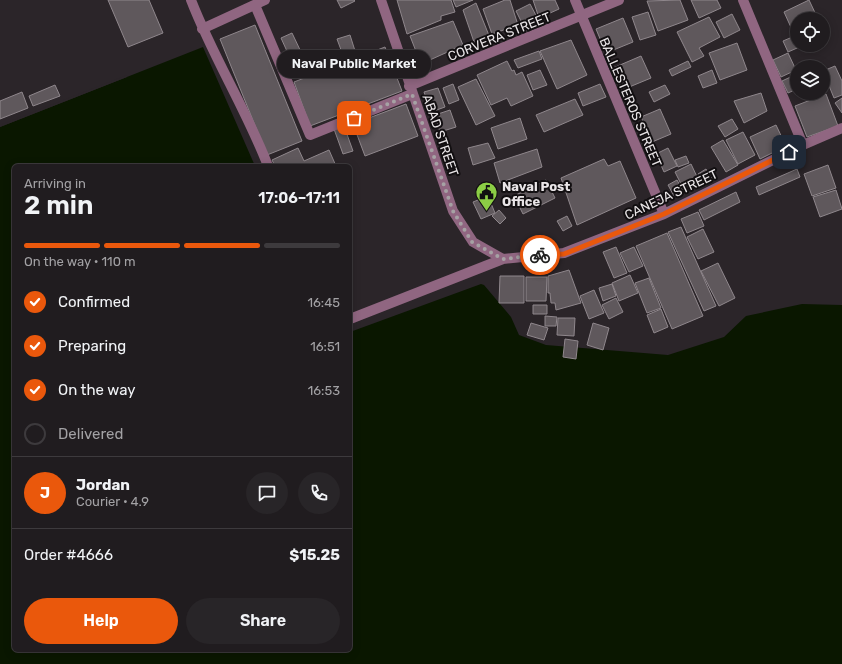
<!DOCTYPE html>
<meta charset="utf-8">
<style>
:root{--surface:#201c1f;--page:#282528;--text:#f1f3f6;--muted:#a2a1a4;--line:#3d3a3d;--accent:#ea580c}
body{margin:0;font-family:Rubik,sans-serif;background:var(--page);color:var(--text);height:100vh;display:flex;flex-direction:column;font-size:15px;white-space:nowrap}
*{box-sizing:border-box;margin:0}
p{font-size:13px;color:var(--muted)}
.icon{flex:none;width:22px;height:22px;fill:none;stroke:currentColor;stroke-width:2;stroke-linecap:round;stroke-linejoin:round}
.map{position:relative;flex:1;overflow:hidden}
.drawer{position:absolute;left:12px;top:164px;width:340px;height:488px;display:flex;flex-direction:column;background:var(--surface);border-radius:6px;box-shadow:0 2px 10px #0003,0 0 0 1px var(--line)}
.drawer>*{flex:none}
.fabs{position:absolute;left:790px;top:12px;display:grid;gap:8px}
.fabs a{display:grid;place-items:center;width:40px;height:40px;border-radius:50%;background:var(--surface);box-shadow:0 2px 10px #0003,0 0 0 1px var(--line);font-size:20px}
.pin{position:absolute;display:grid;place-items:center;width:34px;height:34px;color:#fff;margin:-17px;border-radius:8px;box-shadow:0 2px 6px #0006}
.courier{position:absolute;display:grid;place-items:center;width:40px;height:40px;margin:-20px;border:3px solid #ea580c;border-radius:50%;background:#fff;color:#222;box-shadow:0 1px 5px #0007}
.bubble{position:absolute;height:28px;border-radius:14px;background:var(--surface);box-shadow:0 2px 10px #0003,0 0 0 1px var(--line);font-size:13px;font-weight:600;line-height:28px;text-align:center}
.headline em{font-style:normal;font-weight:600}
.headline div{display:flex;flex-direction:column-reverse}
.headline{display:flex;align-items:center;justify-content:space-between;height:68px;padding:0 12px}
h1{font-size:26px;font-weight:600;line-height:30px}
.bar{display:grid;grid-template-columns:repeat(4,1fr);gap:6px 4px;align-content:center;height:48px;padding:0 12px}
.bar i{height:5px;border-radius:3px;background:var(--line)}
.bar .active{background:var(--accent)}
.bar p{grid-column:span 4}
.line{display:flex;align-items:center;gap:10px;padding:0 12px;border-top:1px solid var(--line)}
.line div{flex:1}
.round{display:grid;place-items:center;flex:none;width:42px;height:42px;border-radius:21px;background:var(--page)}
ol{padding:0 12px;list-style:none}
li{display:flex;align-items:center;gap:12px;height:44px}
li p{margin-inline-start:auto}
li .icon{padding:4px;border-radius:50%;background:var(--accent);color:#fff;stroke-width:4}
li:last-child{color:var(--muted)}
li i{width:22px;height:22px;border:2px solid var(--line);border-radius:50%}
.cta{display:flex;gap:8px;margin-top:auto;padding:8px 12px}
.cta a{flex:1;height:46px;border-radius:24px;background:var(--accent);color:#fff;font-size:16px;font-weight:600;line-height:46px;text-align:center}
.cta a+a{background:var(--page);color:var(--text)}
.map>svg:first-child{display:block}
.water{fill:#0a1700}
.pier{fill:#2b2529}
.building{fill:#5f585c;stroke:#8f878c}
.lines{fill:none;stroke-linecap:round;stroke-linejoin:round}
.minor{stroke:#906681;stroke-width:10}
.done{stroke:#a6a2a4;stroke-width:4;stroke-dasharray:0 7.2}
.route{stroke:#ea580c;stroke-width:5}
.labels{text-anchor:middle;stroke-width:4;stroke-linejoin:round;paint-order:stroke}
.street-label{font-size:13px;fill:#e9e5e7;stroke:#120f11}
.poi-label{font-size:13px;font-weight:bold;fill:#e9e5e7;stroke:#120f11;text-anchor:start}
</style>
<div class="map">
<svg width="842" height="664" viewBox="0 0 842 664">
<rect width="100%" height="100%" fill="#2b2529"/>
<!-- water -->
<path class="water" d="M 203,47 L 255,166 L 14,166 L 14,650 L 350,650 L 350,332 L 481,284 L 484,285 L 511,317 L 519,335 L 546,345 L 668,355 L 724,337 L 746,316 L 802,304 L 842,305 L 842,664 L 0,664 L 0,127 Z"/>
<!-- pier -->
<path class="pier" d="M 127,75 L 127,77 L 0,127 L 0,125 Z"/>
<!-- building -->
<path class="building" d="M 108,0 L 149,0 L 163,33 L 128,47 Z
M 337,0 L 354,0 L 355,1 L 341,8 Z
M 397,0 L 451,0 L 455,12 L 441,16 L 441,20 L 407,34 Z
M 453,0 L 473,0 L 456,7 Z
M 505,0 L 510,0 L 518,25 L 492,34 L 483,9 Z
M 533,0 L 555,0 L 559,9 L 539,18 Z
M 680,0 L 688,20 L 658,31 L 647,1 Z
M 691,0 L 717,0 L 721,8 L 699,18 Z
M 809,0 L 818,19 L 797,19 L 797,32 L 794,34 L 784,12 Z
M 476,3 L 490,38 L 475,45 L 463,10 Z
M 530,4 L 540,23 L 526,31 L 516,11 Z
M 648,12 L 656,35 L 640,40 L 632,17 Z
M 732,14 L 740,30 L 724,38 L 716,22 Z
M 709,17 L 720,37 L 699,48 L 704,56 L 692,62 L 677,32 Z
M 623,18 L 633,42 L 606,53 L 596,29 Z
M 453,21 L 463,45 L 421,64 L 410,36 Z
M 255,25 L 302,141 L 267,155 L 220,39 Z
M 292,33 L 302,54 L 291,60 L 281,38 Z
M 350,35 L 356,54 L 344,58 L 337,39 Z
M 797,35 L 797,45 L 804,45 L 788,52 L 783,41 Z
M 571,40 L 587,75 L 557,89 L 540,51 Z
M 737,43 L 747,70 L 720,80 L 709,53 Z
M 385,47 L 402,91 L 310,126 L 294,82 Z
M 539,51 L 542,59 L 518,68 L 514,60 Z
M 788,53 L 796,70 L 781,77 L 773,60 Z
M 641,56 L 651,78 L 622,90 L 613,68 Z
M 507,61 L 512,71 L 514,70 L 516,75 L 522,72 L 533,96 L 511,106 L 507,98 L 491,105 L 477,75 Z
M 688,61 L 691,67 L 672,76 L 669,70 Z
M 835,66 L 842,81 L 842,95 L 834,98 L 823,71 Z
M 540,70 L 547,85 L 533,90 L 527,75 Z
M 712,70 L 717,83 L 703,88 L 698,76 Z
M 797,74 L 797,89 L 788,93 L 782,81 Z
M 476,79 L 495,116 L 476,125 L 458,87 Z
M 453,84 L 459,100 L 449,104 L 443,88 Z
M 600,84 L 606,97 L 583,106 L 578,93 Z
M 55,85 L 60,96 L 33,106 L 29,96 Z
M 665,85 L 670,94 L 654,102 L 649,92 Z
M 438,88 L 445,107 L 431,112 L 424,92 Z
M 22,92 L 28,108 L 0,119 L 0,101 Z
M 761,93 L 767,111 L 744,123 L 734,101 Z
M 826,94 L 838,126 L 807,137 L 795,106 Z
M 842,98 L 842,113 L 835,103 Z
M 575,99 L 583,115 L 544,132 L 536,115 Z
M 406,104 L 418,136 L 365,156 L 353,124 Z
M 660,109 L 671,134 L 652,142 L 641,117 Z
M 450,110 L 456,127 L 440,132 L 435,115 Z
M 520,118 L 527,139 L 498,149 L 491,128 Z
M 732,119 L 738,129 L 725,137 L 718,126 Z
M 776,125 L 786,146 L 760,159 L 750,137 Z
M 344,126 L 353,151 L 343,154 L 334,129 Z
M 743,132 L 755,155 L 738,164 L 726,140 Z
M 723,140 L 738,165 L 726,172 L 711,147 Z
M 488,143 L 495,158 L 473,165 L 468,148 Z
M 298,148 L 304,161 L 329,150 L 336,166 L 275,166 L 272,160 Z
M 668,148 L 677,166 L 664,172 L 656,154 Z
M 537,149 L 542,167 L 500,183 L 494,163 Z
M 686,156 L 689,163 L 678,167 L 675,160 Z
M 604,159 L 608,166 L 620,161 L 636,198 L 577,225 L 561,178 Z
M 691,164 L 699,181 L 683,188 L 675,172 Z
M 828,165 L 836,188 L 812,196 L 804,174 Z
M 706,169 L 712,179 L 704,184 L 698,174 Z
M 797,169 L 800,177 L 759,195 L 756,187 Z
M 546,180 L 555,198 L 523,214 L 514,196 Z
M 677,180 L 683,191 L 674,196 L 668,185 Z
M 836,190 L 842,209 L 820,217 L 813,197 Z
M 736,192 L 740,202 L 704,220 L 699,210 Z
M 488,196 L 495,213 L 481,219 L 473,202 Z
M 499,210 L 506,218 L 500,224 L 492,216 Z
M 698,212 L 704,226 L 687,233 L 681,219 Z
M 567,216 L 572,226 L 563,231 L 557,221 Z
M 681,227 L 716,306 L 704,311 L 668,232 Z
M 703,229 L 714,252 L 698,259 L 687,237 Z
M 667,233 L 703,316 L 672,329 L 636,246 Z
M 616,247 L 627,273 L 614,278 L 603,252 Z
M 634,247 L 643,266 L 629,272 L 620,253 Z
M 718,263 L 735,298 L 719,306 L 701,271 Z
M 569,270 L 581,303 L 556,310 L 555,303 L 551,303 L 550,293 L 548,293 L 548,276 Z
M 630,275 L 638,293 L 619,301 L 612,283 Z
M 500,276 L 524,276 L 524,303 L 499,303 Z
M 526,277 L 547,277 L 546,301 L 526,301 Z
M 649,278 L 661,308 L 647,313 L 635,283 Z
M 612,284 L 616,296 L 603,301 L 599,288 Z
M 594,290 L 604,313 L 589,319 L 580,296 Z
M 616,298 L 623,312 L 609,319 L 602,305 Z
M 533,305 L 547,305 L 547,314 L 533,314 Z
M 661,309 L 668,327 L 654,333 L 647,315 Z
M 545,316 L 557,317 L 556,326 L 545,326 Z
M 558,318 L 575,318 L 574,336 L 557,335 Z
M 531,323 L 548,328 L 544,340 L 527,335 Z
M 593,323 L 609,328 L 603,350 L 587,345 Z
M 565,339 L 578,341 L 576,359 L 563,357 Z"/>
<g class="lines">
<!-- minor -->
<path class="minor" d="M 191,0 C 213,57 246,109 268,166
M 381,0 L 453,211 L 473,242 L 503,259
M 575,0 L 664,214
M 743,0 L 803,145
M 255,5 L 310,135 L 412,94
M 202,29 L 265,0
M 409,86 L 619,0
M 350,319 L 503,259 L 564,253 L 664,214 L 803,145 L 842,128"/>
</g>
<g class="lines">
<!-- done -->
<path class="done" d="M 354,118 L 412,94 L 453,211 L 472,242 L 503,259 L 540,255"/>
<!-- route -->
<path class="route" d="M 540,255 L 564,254 L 664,214 L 789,152"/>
</g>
<!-- icons -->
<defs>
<symbol id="civic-pin" viewBox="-11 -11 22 30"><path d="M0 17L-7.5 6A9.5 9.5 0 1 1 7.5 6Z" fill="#8cce45" stroke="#120f11"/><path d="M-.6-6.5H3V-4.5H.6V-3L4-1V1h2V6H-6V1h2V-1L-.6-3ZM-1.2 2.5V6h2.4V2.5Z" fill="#111"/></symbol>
</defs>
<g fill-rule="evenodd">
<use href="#civic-pin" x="474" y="180" width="25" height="34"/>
</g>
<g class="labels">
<!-- street labels -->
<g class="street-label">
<text transform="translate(499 36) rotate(-22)" y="5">CORVERA STREET</text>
<text transform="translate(631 102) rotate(67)" y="5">BALLESTEROS STREET</text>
<text transform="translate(441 135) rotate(71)" y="5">ABAD STREET</text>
<text transform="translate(671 194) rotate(-25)" y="5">CANEJA STREET</text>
</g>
<!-- poi labels -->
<g class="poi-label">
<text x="502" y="191">Naval Post<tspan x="502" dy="15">Office</tspan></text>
</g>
</g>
</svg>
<div class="fabs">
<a><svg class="icon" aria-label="locate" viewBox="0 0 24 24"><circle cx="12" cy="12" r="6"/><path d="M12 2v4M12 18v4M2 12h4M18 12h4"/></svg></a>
<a><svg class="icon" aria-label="layers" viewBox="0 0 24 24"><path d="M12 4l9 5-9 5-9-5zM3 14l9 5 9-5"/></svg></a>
</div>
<div class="pin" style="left:354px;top:118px;background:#ea580c"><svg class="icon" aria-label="bag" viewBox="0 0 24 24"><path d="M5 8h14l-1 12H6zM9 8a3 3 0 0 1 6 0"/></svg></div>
<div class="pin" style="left:789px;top:152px;background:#1f2937"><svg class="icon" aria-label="home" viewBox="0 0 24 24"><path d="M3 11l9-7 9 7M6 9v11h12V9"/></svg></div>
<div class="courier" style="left:540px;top:255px"><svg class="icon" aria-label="bike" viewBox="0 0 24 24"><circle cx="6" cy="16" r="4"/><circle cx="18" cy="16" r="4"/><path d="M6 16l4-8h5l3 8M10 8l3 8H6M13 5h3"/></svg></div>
<div class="bubble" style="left:277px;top:50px;width:154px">Naval Public Market</div>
<section class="drawer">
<div class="headline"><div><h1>2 min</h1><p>Arriving in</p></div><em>17:06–17:11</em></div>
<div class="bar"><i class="active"></i><i class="active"></i><i class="active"></i><i></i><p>On the way · 110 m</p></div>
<ol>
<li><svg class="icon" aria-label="check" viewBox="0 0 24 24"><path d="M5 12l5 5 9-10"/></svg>Confirmed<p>16:45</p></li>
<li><svg class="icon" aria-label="check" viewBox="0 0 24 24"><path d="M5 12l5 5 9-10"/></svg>Preparing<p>16:51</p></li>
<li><svg class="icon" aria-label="check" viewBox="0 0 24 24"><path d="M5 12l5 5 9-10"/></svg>On the way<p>16:53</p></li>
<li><i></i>Delivered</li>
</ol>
<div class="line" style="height:72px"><b class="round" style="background:var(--accent);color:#fff">J</b><div><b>Jordan</b><p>Courier · 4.9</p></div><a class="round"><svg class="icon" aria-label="chat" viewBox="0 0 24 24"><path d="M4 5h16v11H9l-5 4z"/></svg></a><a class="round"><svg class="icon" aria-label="phone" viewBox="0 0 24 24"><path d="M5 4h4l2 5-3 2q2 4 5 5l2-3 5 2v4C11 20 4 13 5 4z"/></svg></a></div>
<div class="line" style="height:52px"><div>Order #4666</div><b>$15.25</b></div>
<div class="cta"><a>Help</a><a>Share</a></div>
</section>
</div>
